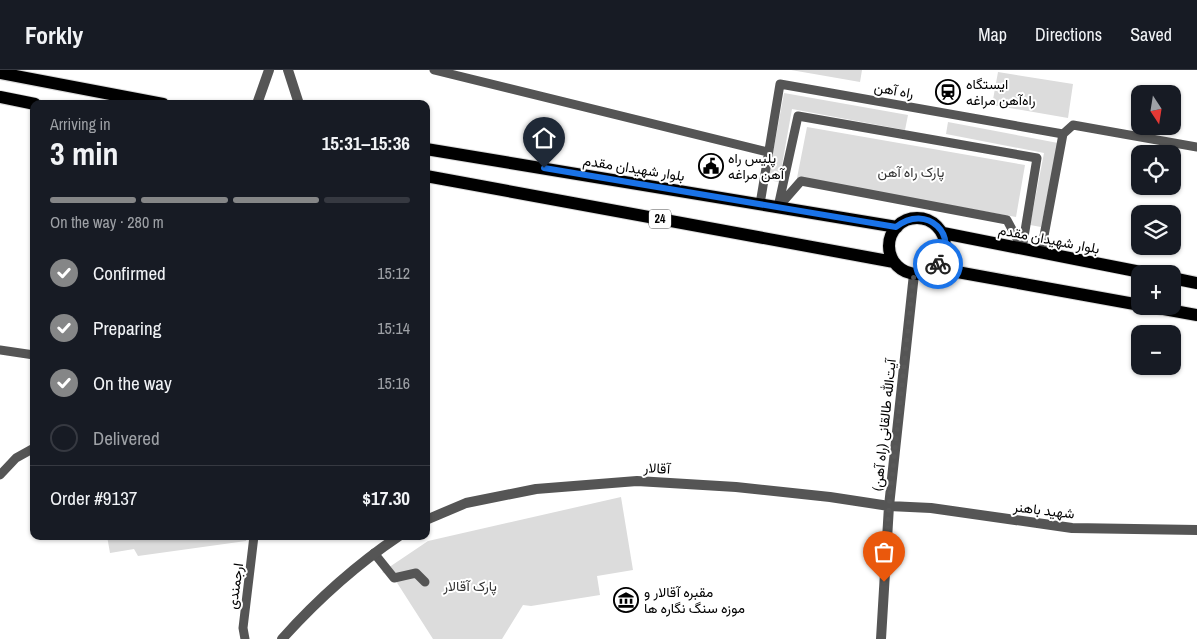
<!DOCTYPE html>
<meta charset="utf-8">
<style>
:root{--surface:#171b24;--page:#20242c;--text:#f1f3f6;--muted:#9ea1a6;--line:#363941;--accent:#858687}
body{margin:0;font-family:"Archivo Narrow",Vazirmatn,sans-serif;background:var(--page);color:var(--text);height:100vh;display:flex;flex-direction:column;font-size:19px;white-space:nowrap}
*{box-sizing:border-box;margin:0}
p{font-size:16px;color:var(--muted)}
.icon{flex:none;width:28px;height:28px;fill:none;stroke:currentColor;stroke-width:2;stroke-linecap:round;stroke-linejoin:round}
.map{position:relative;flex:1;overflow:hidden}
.sheet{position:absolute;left:30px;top:30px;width:400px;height:440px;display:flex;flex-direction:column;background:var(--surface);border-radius:10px;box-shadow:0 1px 4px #0004}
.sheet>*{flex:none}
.needle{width:32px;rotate:168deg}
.fabs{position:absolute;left:1131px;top:15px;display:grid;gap:10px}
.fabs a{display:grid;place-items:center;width:50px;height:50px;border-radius:10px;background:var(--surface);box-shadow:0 1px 4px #0004;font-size:25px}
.pin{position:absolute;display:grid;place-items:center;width:42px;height:42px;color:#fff;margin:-51px -21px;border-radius:50% 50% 50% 0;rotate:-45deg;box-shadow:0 0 5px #0007}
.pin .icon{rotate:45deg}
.courier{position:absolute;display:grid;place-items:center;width:50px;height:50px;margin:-25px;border:4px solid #1a73e8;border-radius:50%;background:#fff;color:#222;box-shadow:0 1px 6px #0007}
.head em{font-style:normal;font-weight:700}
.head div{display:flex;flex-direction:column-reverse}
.head{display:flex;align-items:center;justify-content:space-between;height:85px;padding:0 20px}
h1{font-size:32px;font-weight:700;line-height:38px}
.bar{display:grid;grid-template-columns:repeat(4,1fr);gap:8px 5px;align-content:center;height:60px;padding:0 20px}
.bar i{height:6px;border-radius:4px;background:var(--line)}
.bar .selected{background:var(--accent)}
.bar p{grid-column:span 4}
.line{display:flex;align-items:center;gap:12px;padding:0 20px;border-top:1px solid var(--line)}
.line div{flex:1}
ol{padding:0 20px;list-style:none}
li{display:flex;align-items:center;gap:15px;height:55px}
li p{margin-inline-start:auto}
li .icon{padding:5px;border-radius:50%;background:var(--accent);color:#fff;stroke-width:4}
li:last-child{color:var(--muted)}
li i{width:28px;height:28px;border:2px solid var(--line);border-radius:50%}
header{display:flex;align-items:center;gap:30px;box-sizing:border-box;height:70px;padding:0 25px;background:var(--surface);border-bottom:1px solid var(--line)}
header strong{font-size:24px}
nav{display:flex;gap:28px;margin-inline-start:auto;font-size:18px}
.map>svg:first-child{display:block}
.green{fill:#dcdcdc}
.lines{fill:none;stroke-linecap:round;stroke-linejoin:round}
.primary-casing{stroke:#dbdbdb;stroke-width:14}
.minor{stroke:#555;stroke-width:9}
.tertiary{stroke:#555;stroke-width:10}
.primary{stroke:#000;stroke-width:12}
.done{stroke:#595959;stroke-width:5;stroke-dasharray:0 9}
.route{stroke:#1a73e8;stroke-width:6}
.labels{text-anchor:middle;stroke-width:4;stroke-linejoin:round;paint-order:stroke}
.shield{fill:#fff;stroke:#4c4c4c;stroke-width:1}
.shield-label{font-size:12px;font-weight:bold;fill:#000}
.poi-label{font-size:14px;fill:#000;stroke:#fff;text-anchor:start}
.street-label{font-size:14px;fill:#000;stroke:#fff}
.park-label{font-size:14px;fill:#333;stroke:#fff}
</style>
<header>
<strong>Forkly</strong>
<nav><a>Map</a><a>Directions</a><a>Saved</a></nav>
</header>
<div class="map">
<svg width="1197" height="569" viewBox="0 0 1197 569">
<rect width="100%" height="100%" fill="#fff"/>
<!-- green -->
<path class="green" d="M 791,0 L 862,0 L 860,12 Z
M 998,2 L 1073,14 L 1068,48 L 992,35 Z
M 784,23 L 908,45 L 905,60 L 792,39 L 779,112 L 768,110 Z
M 948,52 L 1058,73 L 1041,157 L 1030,155 L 1044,83 L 946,64 Z
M 807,57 L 1025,95 L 1016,147 L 797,108 Z
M 621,427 L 633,500 L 597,506 L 600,525 L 531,536 L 523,535 L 502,569 L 433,569 L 394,508 L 382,502 L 428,471 Z
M 107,466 L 247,466 L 246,471 L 138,486 L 134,479 L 110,483 Z"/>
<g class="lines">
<defs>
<path id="primary" d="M 0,3 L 163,34
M 0,27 L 35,34
M 426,79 L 897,157
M 426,106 L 894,192
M889 176a28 28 0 1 1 56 0a28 28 0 1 1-56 0Z
M 943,163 L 1151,204
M 935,198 L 1140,235
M 1172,208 L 1197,213
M 1147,236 L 1197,245"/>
</defs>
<!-- primary casing -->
<use href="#primary" class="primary-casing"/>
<!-- minor -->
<path class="minor" d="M 434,0 L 768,82
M 1063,64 L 1073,55 L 1197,77
M 760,134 L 780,14 L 1063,64 L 1041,182
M 780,135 L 801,111 L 1007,150 L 1022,178
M 778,137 L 798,46 L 1037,88 L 1022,179
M 0,280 L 34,285
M 0,405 L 16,388 L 34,378
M 374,483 L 394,508 L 416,503 L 425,512
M 245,569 L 243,558 L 254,466"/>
<!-- tertiary -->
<path class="tertiary" d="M 288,0 L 299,34
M 257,34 L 269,0
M 426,450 L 466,433 L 536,419 L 637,411 L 736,417 L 830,427 L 889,436 L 931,438 L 1072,458 L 1197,460
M 282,569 C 317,530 356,495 399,466
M 881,569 L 889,436 L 914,204"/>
<!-- primary -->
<use href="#primary" class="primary"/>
</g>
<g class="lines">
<!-- done -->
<path class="done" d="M 884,512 L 889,436 L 914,204 L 929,202 L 938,194"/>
<!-- route -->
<path class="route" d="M 544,98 L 896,157 C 927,132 961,167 938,194"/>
</g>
<!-- icons -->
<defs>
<symbol id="station-ring" viewBox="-11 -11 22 22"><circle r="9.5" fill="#fff" stroke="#000" stroke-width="1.5"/><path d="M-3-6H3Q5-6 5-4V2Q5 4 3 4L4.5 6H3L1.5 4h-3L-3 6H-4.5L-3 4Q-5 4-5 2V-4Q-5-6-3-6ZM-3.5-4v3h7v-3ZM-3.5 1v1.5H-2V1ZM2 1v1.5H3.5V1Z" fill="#000"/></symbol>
<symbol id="civic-ring" viewBox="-11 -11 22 22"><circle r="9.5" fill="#fff" stroke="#000" stroke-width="1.5"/><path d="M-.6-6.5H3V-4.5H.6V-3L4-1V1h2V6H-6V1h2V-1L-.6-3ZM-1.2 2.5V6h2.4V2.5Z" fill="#000"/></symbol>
<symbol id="museum-ring" viewBox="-11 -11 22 22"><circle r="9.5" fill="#fff" stroke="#000" stroke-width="1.5"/><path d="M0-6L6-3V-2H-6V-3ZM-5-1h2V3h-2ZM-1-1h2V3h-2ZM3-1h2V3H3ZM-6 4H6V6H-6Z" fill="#000"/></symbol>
</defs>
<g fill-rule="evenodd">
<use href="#station-ring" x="934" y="8" width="28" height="28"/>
<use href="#civic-ring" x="697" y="82" width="28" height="28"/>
<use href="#museum-ring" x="612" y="516" width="28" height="28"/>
</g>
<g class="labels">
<!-- shield labels -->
<rect class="shield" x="649" y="139.5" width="22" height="19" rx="4"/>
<g class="shield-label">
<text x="660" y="153">24</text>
</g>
<!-- poi labels -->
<g class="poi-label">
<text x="966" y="19">ایستگاه<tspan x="966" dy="16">راه‌آهن مراغه</tspan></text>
<text x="728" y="93">پلیس راه<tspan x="728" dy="16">آهن مراغه</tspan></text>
<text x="644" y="527">مقبره آقالار و<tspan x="644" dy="16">موزه سنگ نگاره ها</tspan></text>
</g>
<!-- street labels -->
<g class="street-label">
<text transform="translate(894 20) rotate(10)" y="5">راه آهن</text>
<text transform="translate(634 98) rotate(9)" y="5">بلوار شهیدان مقدم</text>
<text transform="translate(1049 169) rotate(11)" y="5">بلوار شهیدان مقدم</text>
<text transform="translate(884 355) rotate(-84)" y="5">(راه آهن) آیت‌الله طالقانی</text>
<text transform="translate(657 398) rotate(3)" y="5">آقالار</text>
<text transform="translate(1044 440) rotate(7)" y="5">شهید باهنر</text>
<text transform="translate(235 516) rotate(-82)" y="5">ارجمندی</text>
</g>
<!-- park labels -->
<g class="park-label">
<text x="911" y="107">پارک راه آهن</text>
<text x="470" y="521">پارک آقالار</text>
</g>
</g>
</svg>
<div class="fabs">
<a><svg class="needle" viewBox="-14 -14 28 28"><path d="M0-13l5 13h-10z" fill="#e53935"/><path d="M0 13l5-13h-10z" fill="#9ea1a6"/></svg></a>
<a><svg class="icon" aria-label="locate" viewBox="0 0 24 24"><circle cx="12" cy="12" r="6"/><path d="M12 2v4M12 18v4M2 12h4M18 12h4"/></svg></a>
<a><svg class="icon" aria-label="layers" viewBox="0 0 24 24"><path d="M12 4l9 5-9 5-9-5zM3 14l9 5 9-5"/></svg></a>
<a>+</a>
<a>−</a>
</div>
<div class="pin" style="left:884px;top:512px;background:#ea580c"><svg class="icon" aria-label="bag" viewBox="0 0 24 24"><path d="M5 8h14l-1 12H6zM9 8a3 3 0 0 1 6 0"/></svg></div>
<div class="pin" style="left:544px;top:98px;background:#1f2937"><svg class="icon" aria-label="home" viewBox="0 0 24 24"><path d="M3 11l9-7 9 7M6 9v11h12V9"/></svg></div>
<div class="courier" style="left:938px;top:194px"><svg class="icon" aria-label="bike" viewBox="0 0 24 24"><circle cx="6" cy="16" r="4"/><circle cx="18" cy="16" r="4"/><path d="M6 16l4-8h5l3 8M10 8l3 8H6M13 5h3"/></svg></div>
<section class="sheet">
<div class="head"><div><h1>3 min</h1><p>Arriving in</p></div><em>15:31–15:36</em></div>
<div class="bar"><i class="selected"></i><i class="selected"></i><i class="selected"></i><i></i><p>On the way · 280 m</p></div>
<ol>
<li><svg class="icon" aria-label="check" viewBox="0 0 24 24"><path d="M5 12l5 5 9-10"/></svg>Confirmed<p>15:12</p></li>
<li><svg class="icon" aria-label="check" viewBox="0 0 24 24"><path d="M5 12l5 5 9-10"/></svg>Preparing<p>15:14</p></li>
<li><svg class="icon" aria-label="check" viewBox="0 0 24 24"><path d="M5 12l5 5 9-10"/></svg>On the way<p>15:16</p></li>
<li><i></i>Delivered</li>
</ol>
<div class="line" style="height:65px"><div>Order #9137</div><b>$17.30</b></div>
</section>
</div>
